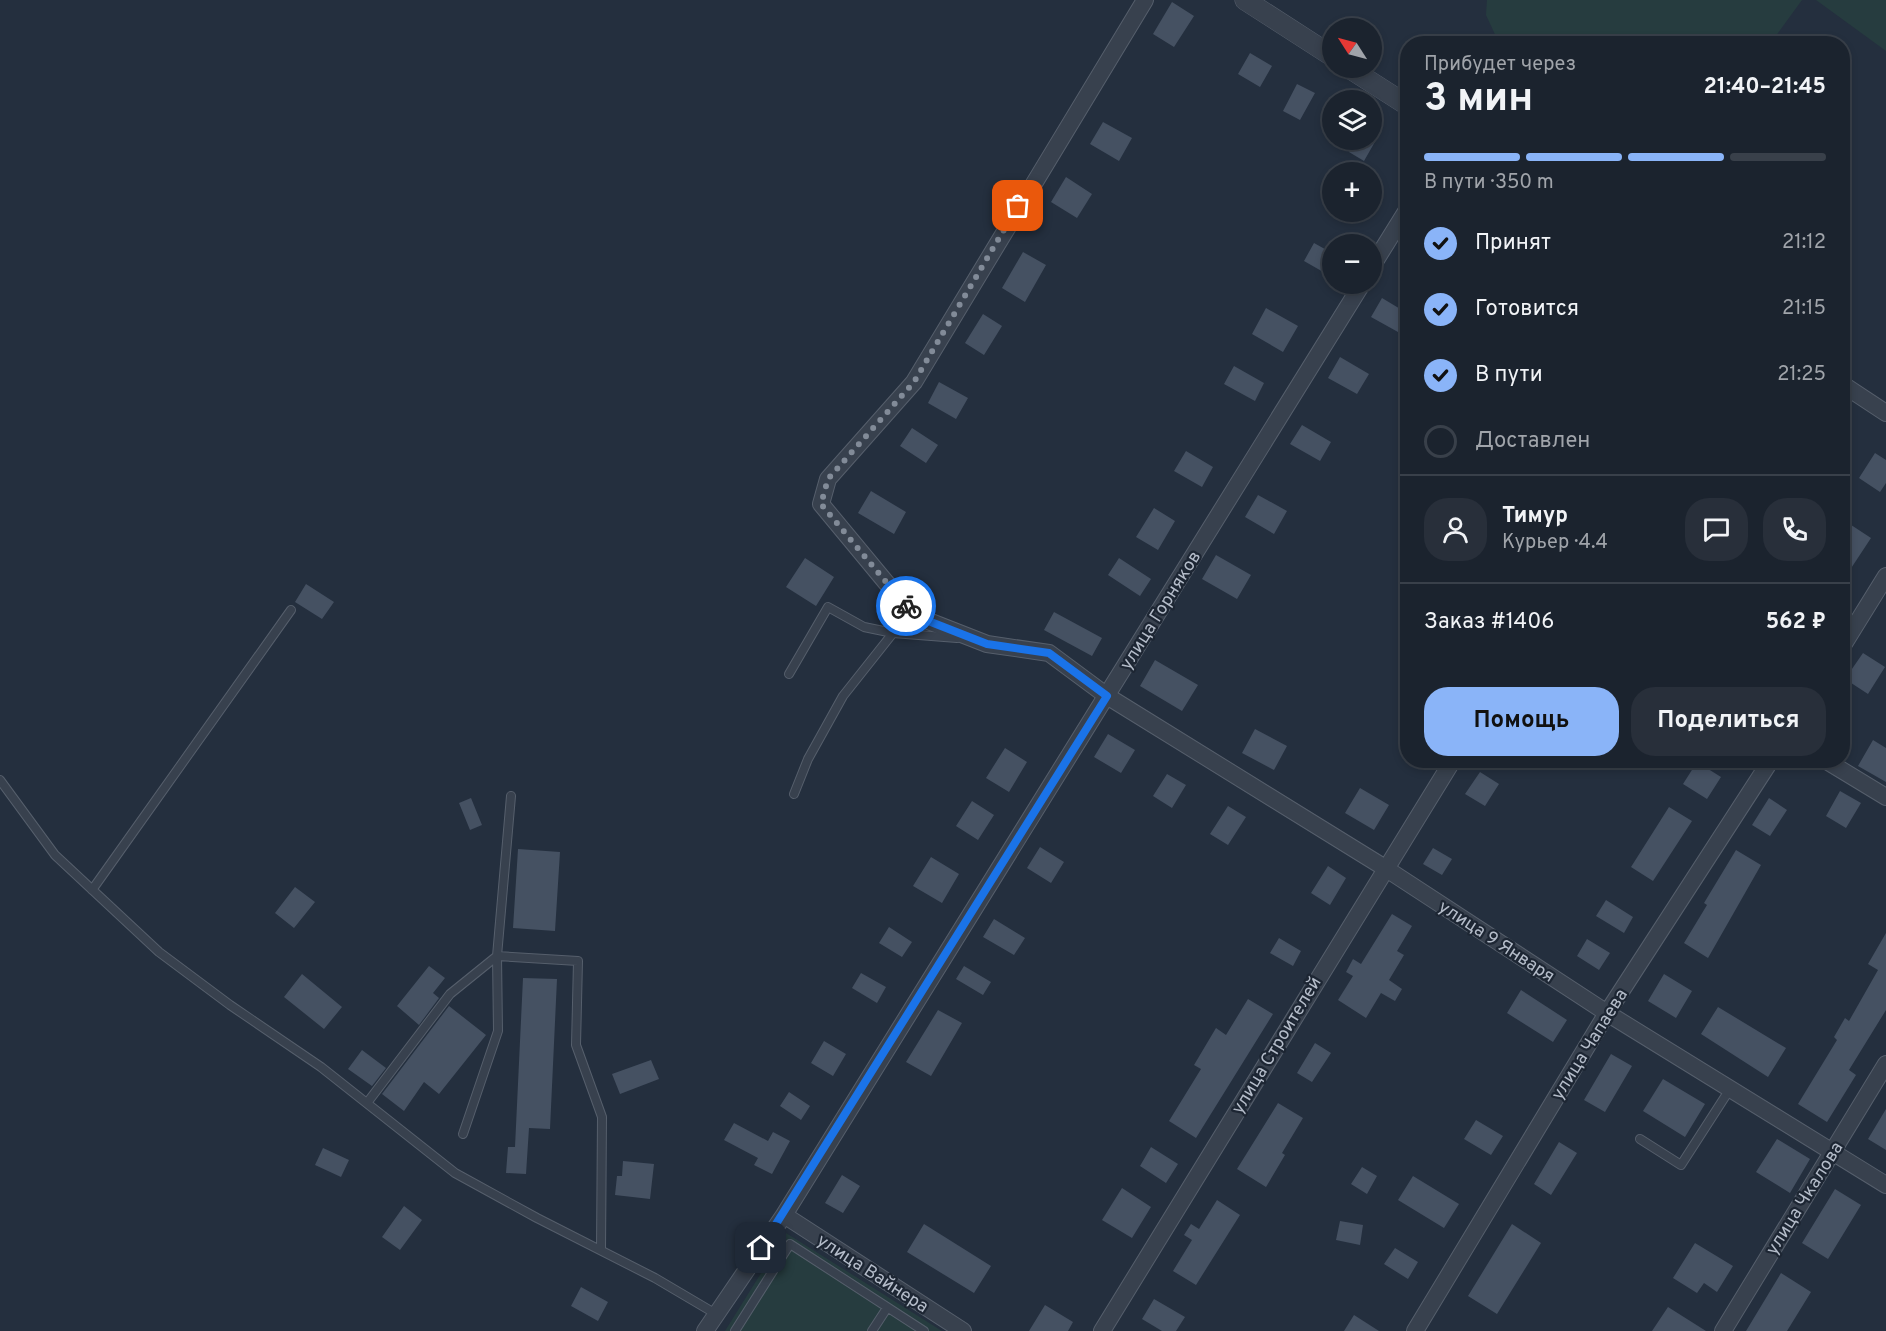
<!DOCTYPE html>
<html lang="ru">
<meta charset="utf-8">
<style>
:root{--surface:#1b232e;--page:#282f3a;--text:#f1f3f6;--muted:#a0a4aa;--line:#39404a;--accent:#8ab4f8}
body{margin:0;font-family:Overpass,sans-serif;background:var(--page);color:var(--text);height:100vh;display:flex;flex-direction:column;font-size:22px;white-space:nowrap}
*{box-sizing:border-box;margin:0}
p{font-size:20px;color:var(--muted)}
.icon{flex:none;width:33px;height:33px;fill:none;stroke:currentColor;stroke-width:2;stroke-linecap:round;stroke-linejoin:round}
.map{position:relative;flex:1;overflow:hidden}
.details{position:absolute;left:1400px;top:36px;width:450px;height:732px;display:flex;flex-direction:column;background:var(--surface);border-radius:24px;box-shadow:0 3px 9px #0003,0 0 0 2px var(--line)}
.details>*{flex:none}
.needle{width:39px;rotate:306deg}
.tools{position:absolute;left:1322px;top:18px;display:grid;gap:12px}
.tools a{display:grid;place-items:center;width:60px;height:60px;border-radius:50%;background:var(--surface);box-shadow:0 3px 9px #0003,0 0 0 2px var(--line);font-size:30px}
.pin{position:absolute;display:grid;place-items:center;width:51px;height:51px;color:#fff;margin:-26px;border-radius:12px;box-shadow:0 3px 9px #0006}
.courier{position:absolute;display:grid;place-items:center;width:60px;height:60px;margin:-30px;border:4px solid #1a73e8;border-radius:50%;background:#fff;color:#222;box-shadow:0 2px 8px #0007}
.overview em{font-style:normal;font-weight:700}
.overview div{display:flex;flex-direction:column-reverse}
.overview{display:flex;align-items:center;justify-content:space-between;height:102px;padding:0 24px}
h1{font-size:39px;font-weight:700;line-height:45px}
.bar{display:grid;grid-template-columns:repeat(4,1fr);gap:9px 6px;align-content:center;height:72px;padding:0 24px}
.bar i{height:8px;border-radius:4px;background:var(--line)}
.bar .selected{background:var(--accent)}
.bar p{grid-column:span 4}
.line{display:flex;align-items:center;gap:15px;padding:0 24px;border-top:2px solid var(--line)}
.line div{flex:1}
.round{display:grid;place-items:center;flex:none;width:63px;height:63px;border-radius:24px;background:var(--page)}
ol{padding:0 24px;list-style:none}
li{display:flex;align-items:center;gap:18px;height:66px}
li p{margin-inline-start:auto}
li .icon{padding:6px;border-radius:50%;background:var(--accent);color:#111;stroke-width:4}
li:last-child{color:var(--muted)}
li i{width:33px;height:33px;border:3px solid var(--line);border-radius:50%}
.action{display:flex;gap:12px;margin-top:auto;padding:12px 24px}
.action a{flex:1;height:69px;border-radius:24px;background:var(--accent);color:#111;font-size:24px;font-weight:700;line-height:69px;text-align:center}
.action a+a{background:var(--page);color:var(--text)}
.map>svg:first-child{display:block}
.green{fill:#263c3f}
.building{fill:#455162}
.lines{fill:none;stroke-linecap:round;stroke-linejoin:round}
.service-casing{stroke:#565f6c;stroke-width:10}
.minor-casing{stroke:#565f6c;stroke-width:18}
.tertiary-casing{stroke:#565f6c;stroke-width:21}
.service{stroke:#38414e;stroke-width:8}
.minor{stroke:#38414e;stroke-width:16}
.tertiary{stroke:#38414e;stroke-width:20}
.done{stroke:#828b98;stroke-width:6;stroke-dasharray:0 10.8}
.route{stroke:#1a73e8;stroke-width:8}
.labels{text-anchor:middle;stroke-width:4.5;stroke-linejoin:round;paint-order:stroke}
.street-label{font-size:18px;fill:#b4bcc9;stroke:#1d2633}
</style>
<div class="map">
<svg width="1886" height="1331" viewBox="0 0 1886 1331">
<rect width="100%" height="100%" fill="#242f3e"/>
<!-- green -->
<path class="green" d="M 1487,0 L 1802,0 L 1770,44 L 1574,44 L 1572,40 L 1566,44 L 1499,43 L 1486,15 Z
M 1816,0 L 1886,0 L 1886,51 Z
M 786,1233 L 942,1331 L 725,1331 Z"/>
<!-- building -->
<path class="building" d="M 1172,2 L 1194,16 L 1174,47 L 1153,34 Z
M 1250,53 L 1272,66 L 1260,87 L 1238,74 Z
M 1297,84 L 1315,93 L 1300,120 L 1283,111 Z
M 1103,122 L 1132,138 L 1119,161 L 1090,144 Z
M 1356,140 L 1376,140 L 1364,161 L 1349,152 Z
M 1066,177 L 1092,194 L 1077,218 L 1051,202 Z
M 1314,243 L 1332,253 L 1332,277 L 1304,261 Z
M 1023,252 L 1046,265 L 1025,302 L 1002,288 Z
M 1382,298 L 1407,313 L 1398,332 L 1371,317 Z
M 1266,308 L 1298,326 L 1283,352 L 1252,334 Z
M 983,314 L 1002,326 L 984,355 L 965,343 Z
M 1340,357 L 1369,374 L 1357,394 L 1328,378 Z
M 1234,366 L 1264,383 L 1255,401 L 1224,384 Z
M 939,382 L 968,398 L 956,419 L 928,403 Z
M 1302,425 L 1331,442 L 1320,461 L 1290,444 Z
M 912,428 L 938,445 L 926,463 L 900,446 Z
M 1186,451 L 1213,467 L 1202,487 L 1174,471 Z
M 1875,453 L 1886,460 L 1886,483 L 1880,492 L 1859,478 Z
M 871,491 L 906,512 L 894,534 L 858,513 Z
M 1258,495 L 1287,511 L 1274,534 L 1245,517 Z
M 1154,508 L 1175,521 L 1158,550 L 1136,537 Z
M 1842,519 L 1871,538 L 1842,582 Z
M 1216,555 L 1251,575 L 1237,599 L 1202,579 Z
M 805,558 L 834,577 L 816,606 L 786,587 Z
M 1119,558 L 1151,579 L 1140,596 L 1108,575 Z
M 306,584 L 334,602 L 322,619 L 295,602 Z
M 1054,612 L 1102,638 L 1092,656 L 1044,630 Z
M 1863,653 L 1885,667 L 1868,694 L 1845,679 Z
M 1155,660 L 1198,685 L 1182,711 L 1140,686 Z
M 1255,729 L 1287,746 L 1274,770 L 1242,753 Z
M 1108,734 L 1135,750 L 1121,773 L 1094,757 Z
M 1873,740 L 1886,748 L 1886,782 L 1858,766 Z
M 1005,748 L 1027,762 L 1009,792 L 986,778 Z
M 1697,762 L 1721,777 L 1707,799 L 1683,784 Z
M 1480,772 L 1499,784 L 1485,806 L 1465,794 Z
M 1167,774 L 1186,785 L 1172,808 L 1153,796 Z
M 1360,788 L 1389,805 L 1374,830 L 1345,813 Z
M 1840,791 L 1861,803 L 1846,828 L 1826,816 Z
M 471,798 L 482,825 L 470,830 L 459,803 Z
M 1769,798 L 1787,810 L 1770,836 L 1752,825 Z
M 972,801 L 994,815 L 978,840 L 956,826 Z
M 1228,806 L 1246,817 L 1228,845 L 1210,834 Z
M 1669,807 L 1692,821 L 1653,881 L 1631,867 Z
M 1040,847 L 1064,862 L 1051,883 L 1027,868 Z
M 1433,848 L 1452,859 L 1442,875 L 1423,864 Z
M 518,849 L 560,852 L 555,931 L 513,928 Z
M 1736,850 L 1761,865 L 1708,958 L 1684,943 L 1707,905 L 1704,903 Z
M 931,857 L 959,874 L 942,903 L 913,886 Z
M 1328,866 L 1346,878 L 1330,905 L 1311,893 Z
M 295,887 L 315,902 L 294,928 L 275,913 Z
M 1606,900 L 1633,917 L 1624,933 L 1596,916 Z
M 1392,914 L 1412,926 L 1397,951 L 1404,955 L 1389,980 L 1402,989 L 1395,1001 L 1381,993 L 1366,1018 L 1338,1000 L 1353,976 L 1346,972 L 1353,959 L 1361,964 Z
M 994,919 L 1025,938 L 1014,955 L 983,937 Z
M 889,927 L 912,942 L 902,957 L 879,943 Z
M 1886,933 L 1886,1010 L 1849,1070 L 1856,1075 L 1827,1122 L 1798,1104 L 1837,1040 L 1834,1037 L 1845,1018 L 1849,1021 L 1878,970 L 1868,964 Z
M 1279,938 L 1301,951 L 1293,966 L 1270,953 Z
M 1587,939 L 1610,953 L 1599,970 L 1577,956 Z
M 429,966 L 445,978 L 433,993 L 439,998 L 419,1025 L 397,1006 Z
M 964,966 L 991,982 L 983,995 L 956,979 Z
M 861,973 L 886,987 L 877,1003 L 852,988 Z
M 302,974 L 342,1007 L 324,1029 L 284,997 Z
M 1664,974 L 1692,991 L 1676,1018 L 1648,1001 Z
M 523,978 L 557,979 L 550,1129 L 529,1128 L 526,1174 L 506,1173 L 508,1147 L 515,1147 Z
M 1521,990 L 1567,1020 L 1553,1042 L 1507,1013 Z
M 1248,999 L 1273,1014 L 1196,1138 L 1169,1121 L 1201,1069 L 1194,1065 L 1216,1028 L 1226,1035 Z
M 449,1006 L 486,1035 L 439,1094 L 424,1082 L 404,1111 L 382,1094 Z
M 1718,1007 L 1786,1048 L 1768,1077 L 1701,1034 Z
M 938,1010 L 962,1023 L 931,1076 L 906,1062 Z
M 824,1041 L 846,1054 L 833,1076 L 811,1063 Z
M 1315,1043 L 1331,1053 L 1312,1082 L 1297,1073 Z
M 362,1050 L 386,1068 L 372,1086 L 348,1069 Z
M 1611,1054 L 1632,1066 L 1605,1112 L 1584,1100 Z
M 651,1060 L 659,1079 L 620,1094 L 612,1074 Z
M 1663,1079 L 1705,1104 L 1685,1137 L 1643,1111 Z
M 789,1092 L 810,1106 L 801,1120 L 780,1106 Z
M 1278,1103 L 1303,1118 L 1282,1153 L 1285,1155 L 1266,1187 L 1237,1169 Z
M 1886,1109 L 1886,1150 L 1868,1139 Z
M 1476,1120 L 1503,1136 L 1491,1155 L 1464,1139 Z
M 734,1123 L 768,1141 L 773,1132 L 790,1141 L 772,1174 L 754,1165 L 758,1158 L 724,1140 Z
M 1777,1139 L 1810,1159 L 1790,1193 L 1756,1172 Z
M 1559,1142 L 1577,1153 L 1551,1195 L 1534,1184 Z
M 1151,1147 L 1178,1164 L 1166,1183 L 1140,1166 Z
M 323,1148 L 349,1160 L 341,1177 L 315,1165 Z
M 623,1161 L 654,1164 L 650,1199 L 615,1195 L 617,1176 L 622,1176 Z
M 1362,1167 L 1377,1176 L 1367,1194 L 1351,1184 Z
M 842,1175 L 860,1186 L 843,1213 L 825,1203 Z
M 1413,1176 L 1459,1204 L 1444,1228 L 1398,1200 Z
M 1122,1188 L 1151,1207 L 1132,1238 L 1102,1220 Z
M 1835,1189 L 1861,1205 L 1828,1259 L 1802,1243 Z
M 1217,1200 L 1240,1215 L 1196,1285 L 1173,1271 L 1192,1240 L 1184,1235 L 1191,1224 L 1199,1229 Z
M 404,1206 L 422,1220 L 400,1250 L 382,1237 Z
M 1340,1221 L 1363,1225 L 1360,1245 L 1336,1240 Z
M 924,1224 L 991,1266 L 974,1293 L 907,1252 Z
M 1512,1224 L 1541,1243 L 1497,1314 L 1468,1296 Z
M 1695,1243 L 1733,1266 L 1717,1292 L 1704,1283 L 1697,1293 L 1673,1278 Z
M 1395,1248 L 1418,1262 L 1408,1279 L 1384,1264 Z
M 1781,1273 L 1811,1292 L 1787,1331 L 1746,1331 Z
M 581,1287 L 608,1302 L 598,1321 L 571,1306 Z
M 1154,1299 L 1185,1317 L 1176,1331 L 1162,1331 L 1142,1319 Z
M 1045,1305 L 1073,1322 L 1068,1331 L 1029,1331 Z
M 1668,1307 L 1706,1331 L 1652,1331 Z
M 1354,1315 L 1379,1331 L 1344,1331 Z"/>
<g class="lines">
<defs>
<path id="service" d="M 789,674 L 828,607 L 864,627 L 893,633
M 0,780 L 55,855 L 159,952 L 230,1005 L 321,1067 L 455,1173 L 537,1218 L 655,1278 L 716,1314
M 794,794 L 808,759 L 843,696 L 893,633 L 957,638
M 92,890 L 291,610
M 367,1103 L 450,994 L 497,956 L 511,796
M 463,1134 L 498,1031 L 497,956 L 578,961 L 576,1045 L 602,1117 L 601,1250
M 1640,1139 L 1681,1165 L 1730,1089
M 735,1331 L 790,1244 L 924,1331
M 872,1331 L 887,1308"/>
<path id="minor" d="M 1145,0 L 914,382 L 828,479 L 821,504 L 913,615 L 987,644 L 1049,653 L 1107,696 L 1385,868 L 1607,1013 L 1886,1185
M 1371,268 L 1407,210
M 1842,384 L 1886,413
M 1842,647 L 1886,576
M 1825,760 L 1886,797
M 784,1215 L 963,1331
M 705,1331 L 784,1215 L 1362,284
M 1102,1331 L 1453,760
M 1415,1331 L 1607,1013 L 1771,760
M 1723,1331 L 1886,1064"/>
<path id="tertiary" d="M 1245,0 L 1332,56
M 1349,68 L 1407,105"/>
</defs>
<!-- service casing -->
<use href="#service" class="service-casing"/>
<!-- minor casing -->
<use href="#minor" class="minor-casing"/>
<!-- tertiary casing -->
<use href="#tertiary" class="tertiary-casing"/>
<!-- service -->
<use href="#service" class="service"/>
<!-- minor -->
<use href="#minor" class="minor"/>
<!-- tertiary -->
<use href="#tertiary" class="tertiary"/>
</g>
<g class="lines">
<!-- done -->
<path class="done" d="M 906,606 L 821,504 L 828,479 L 914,382 L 1018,206"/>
<!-- route -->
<path class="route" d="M 761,1248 L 1107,696 L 1049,653 L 987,644 L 913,615 L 906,606"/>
</g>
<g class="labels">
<!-- street labels -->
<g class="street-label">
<text transform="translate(1160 610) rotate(-58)" y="6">улица Горняков</text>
<text transform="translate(1497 941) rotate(33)" y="6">улица 9 Января</text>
<text transform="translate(1589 1044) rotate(-58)" y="6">улица Чапаева</text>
<text transform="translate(1276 1045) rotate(-59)" y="6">улица Строителей</text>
<text transform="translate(1804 1198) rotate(-58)" y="6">улица Чкалова</text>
<text transform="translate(873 1273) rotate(33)" y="6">улица Вайнера</text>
</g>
</g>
</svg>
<div class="tools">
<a><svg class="needle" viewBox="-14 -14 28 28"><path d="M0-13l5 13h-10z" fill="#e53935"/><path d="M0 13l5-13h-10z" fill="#a0a4aa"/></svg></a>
<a><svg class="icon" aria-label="layers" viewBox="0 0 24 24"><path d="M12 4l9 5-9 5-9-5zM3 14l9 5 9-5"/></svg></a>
<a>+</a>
<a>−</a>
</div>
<div class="pin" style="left:1018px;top:206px;background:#ea580c"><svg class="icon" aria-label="bag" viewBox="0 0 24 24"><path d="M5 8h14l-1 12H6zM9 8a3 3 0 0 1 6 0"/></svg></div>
<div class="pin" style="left:761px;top:1248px;background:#1f2937"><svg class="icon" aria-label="home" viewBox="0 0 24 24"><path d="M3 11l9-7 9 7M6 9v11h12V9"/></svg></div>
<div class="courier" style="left:906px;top:606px"><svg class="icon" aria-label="bike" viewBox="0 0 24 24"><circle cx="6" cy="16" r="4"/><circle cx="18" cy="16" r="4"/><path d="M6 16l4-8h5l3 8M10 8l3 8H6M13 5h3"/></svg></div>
<section class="details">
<div class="overview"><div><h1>3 мин</h1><p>Прибудет через</p></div><em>21:40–21:45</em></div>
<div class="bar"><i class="selected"></i><i class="selected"></i><i class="selected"></i><i></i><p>В пути · 350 m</p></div>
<ol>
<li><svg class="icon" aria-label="check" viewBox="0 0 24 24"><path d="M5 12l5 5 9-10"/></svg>Принят<p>21:12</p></li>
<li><svg class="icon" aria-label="check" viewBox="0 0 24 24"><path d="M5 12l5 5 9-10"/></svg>Готовится<p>21:15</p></li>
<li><svg class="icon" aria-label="check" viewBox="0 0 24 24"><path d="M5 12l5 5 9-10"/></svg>В пути<p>21:25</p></li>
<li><i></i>Доставлен</li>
</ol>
<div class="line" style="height:108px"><a class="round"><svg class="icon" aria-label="person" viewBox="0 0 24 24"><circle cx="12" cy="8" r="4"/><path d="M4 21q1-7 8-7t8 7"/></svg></a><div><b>Тимур</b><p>Курьер · 4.4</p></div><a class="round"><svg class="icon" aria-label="chat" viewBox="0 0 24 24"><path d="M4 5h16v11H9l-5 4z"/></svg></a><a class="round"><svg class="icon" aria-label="phone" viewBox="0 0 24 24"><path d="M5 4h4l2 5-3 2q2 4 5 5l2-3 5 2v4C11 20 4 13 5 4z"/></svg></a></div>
<div class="line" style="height:78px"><div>Заказ #1406</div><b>562 ₽</b></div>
<div class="action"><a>Помощь</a><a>Поделиться</a></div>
</section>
</div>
